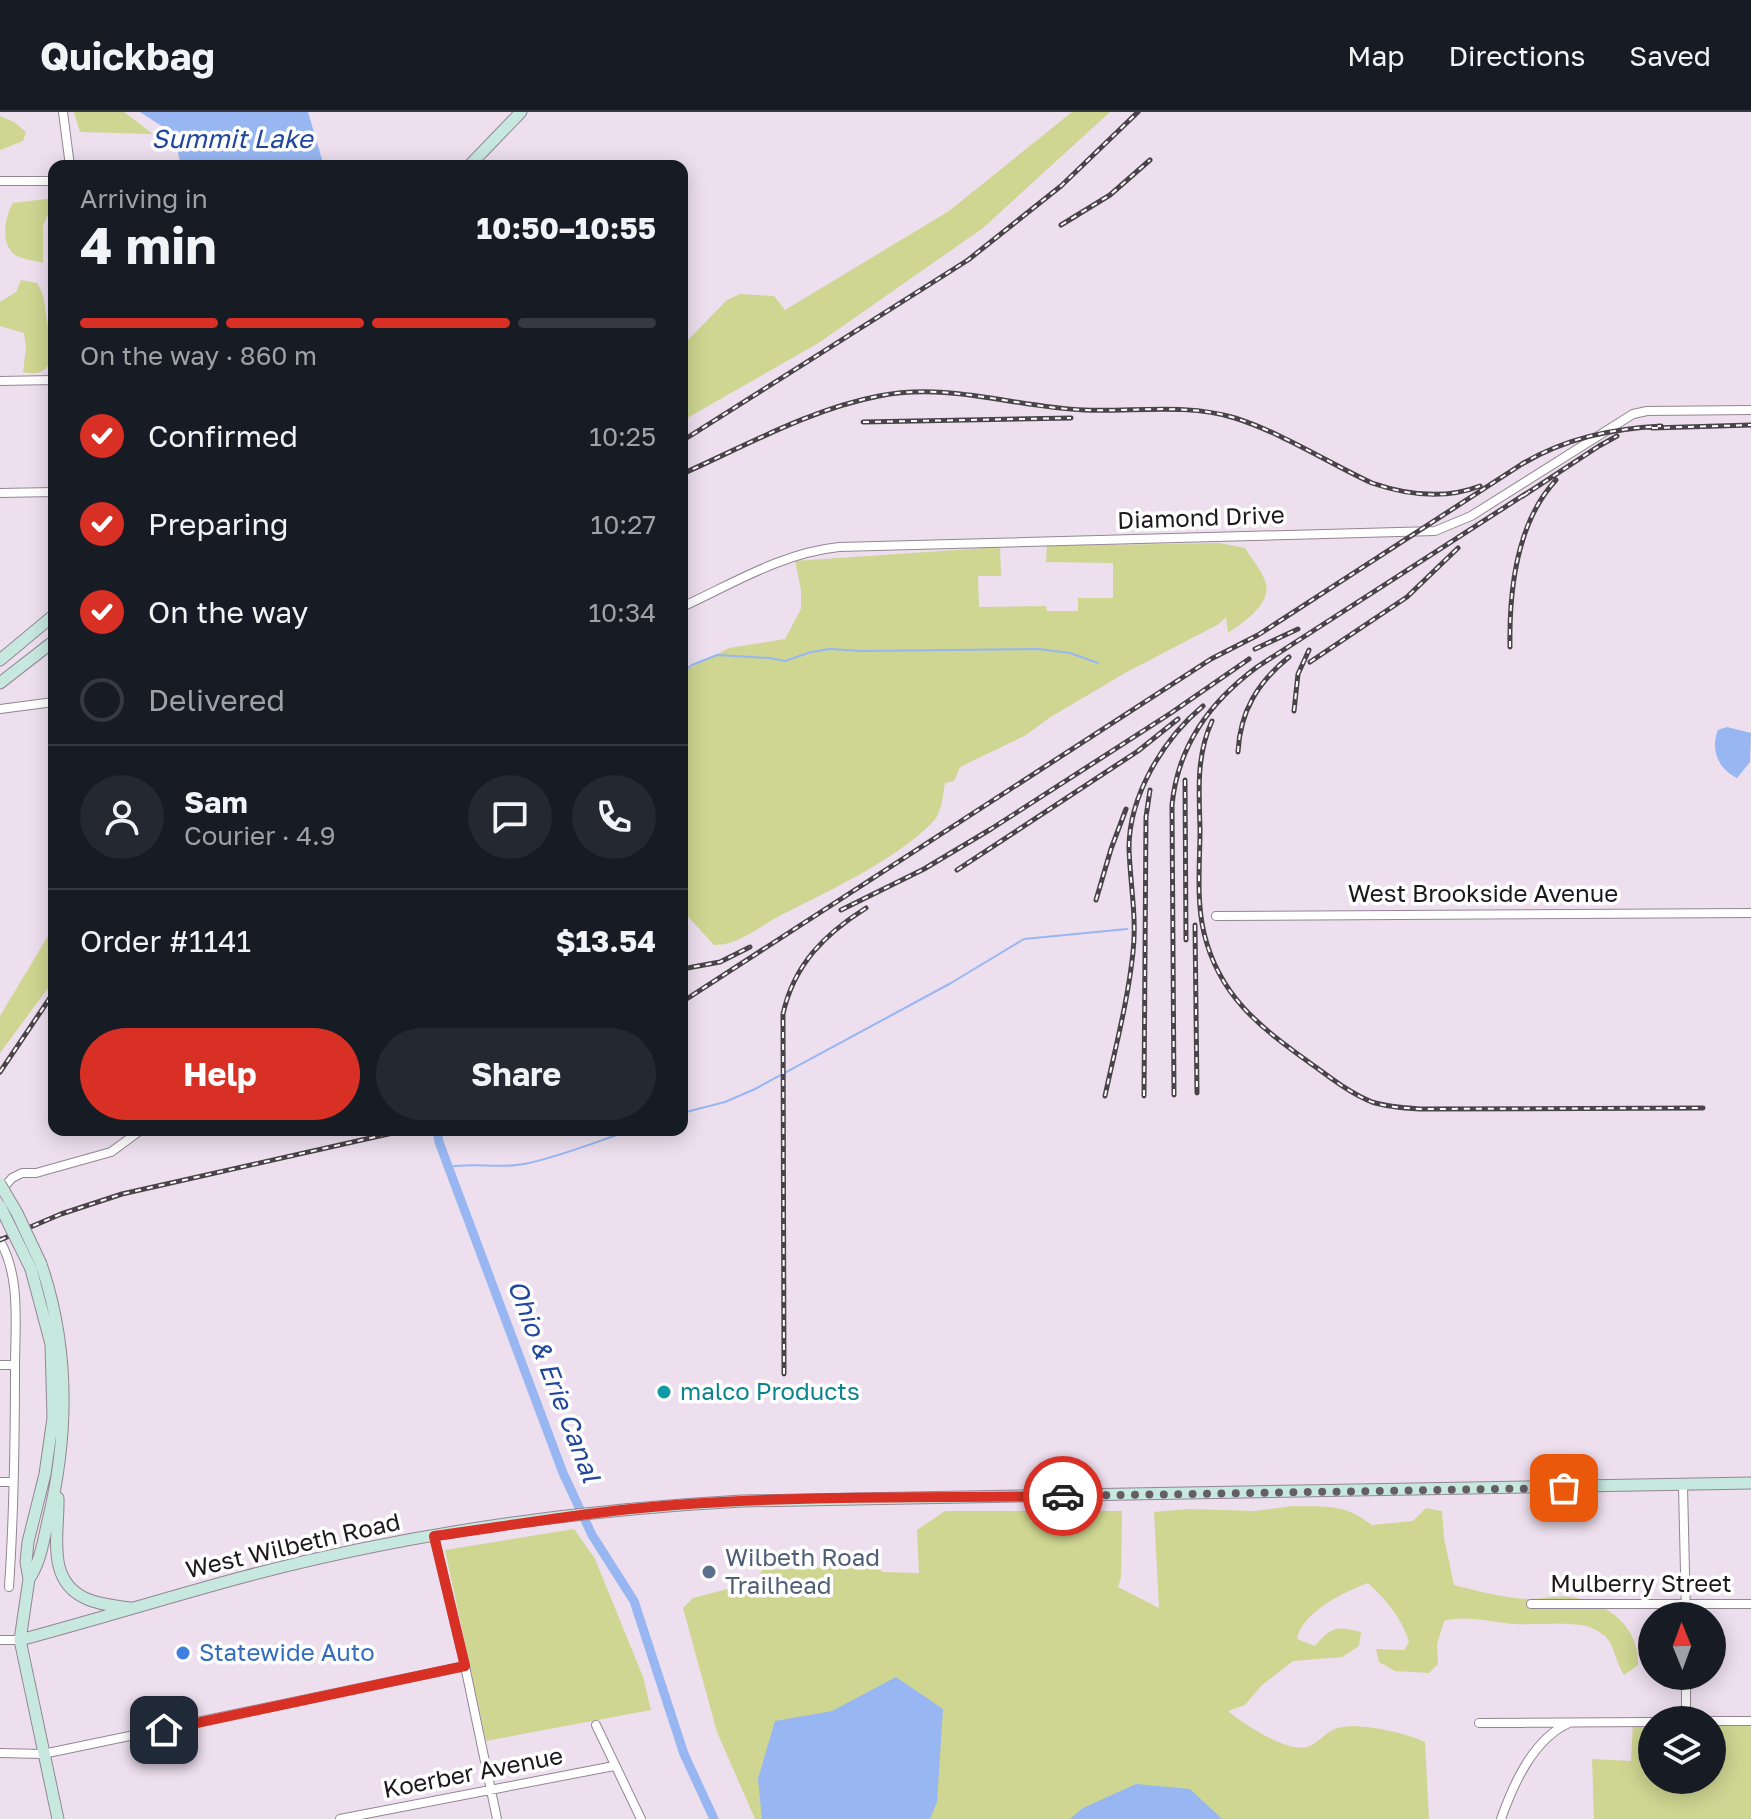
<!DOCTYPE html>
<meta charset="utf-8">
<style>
:root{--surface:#171b24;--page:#242831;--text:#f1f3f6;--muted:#9ea1a6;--line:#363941;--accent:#d93025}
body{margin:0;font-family:"Golos Text",sans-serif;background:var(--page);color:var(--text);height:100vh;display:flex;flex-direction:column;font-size:30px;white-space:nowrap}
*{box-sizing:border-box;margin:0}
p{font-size:26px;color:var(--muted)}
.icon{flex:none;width:44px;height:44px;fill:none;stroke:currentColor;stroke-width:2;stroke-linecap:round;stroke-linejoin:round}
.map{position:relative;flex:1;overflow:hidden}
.panel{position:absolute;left:48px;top:48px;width:640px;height:976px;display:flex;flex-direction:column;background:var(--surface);border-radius:16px;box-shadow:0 4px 20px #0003}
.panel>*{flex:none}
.needle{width:52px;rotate:359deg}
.tools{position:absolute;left:1638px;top:1490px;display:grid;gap:16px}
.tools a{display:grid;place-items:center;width:88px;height:88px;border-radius:50%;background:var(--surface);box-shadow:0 4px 20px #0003;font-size:40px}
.pin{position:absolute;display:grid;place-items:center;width:68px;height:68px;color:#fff;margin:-34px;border-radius:16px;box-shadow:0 4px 12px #0006}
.courier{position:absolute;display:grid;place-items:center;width:80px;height:80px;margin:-40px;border:6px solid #d93025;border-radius:50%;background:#fff;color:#222;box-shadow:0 2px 10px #0007}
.headline em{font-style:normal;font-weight:700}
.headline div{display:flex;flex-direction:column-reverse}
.headline{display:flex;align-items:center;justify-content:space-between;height:136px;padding:0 32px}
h1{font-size:52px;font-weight:700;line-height:60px}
.bar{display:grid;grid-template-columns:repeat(4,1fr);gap:12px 8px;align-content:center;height:96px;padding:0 32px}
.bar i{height:10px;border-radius:6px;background:var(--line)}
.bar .on{background:var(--accent)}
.bar p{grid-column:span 4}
.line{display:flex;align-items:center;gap:20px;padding:0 32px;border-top:2px solid var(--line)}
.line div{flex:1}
.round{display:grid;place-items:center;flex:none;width:84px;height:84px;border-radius:42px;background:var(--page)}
ol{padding:0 32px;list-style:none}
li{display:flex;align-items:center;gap:24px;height:88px}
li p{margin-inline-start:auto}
li .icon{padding:8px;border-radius:50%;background:var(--accent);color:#fff;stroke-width:4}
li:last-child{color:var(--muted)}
li i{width:44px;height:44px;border:4px solid var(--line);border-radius:50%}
.cta{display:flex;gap:16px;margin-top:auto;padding:16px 32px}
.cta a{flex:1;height:92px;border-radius:48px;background:var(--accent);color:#fff;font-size:32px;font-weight:700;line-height:92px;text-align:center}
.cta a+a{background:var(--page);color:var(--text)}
header{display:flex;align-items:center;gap:48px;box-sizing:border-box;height:112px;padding:0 40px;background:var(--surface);border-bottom:2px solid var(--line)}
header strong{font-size:38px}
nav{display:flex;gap:44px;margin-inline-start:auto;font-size:28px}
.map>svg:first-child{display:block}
.green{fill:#ced691}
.water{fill:#97b6f2}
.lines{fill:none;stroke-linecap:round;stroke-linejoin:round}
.stream{stroke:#97b6f2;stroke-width:2}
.canal{stroke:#97b6f2;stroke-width:9}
.street-casing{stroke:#938694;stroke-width:10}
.secondary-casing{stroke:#938694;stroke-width:13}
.street{stroke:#fff;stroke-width:8}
.secondary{stroke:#c7e8df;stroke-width:11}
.rail-casing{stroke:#4a434a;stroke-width:5}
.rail{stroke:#fff;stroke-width:2;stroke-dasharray:6;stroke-linecap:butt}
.secondary-bridge-casing{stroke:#938694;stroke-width:13;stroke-linecap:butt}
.secondary-bridge{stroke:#c7e8df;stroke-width:11}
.done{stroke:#665e66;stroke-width:8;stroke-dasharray:0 14.4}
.route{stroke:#d93025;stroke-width:10}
.culture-dot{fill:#0f9aa8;stroke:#fff;stroke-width:3}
.service-dot{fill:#5c6f8a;stroke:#fff;stroke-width:3}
.shop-dot{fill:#3f7fe0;stroke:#fff;stroke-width:3}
.labels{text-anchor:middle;stroke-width:7;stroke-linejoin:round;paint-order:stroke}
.street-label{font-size:24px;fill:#1d181d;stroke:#fff}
.culture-label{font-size:24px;fill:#0d838f;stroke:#fff;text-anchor:start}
.service-label{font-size:24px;fill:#4e5e75;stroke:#fff;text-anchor:start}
.shop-label{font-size:24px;fill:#366cbe;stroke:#fff;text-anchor:start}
.water-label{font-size:26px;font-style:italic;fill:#21479d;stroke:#fff}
</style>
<header>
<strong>Quickbag</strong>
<nav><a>Map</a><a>Directions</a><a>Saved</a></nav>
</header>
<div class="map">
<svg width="1751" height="1707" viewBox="0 0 1751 1707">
<rect width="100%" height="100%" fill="#eddfee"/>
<!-- green -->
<path class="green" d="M 74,0 L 124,0 L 153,22 L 80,20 Z
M 1072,0 L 1110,0 L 983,116 L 820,230 L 682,309 L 682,234 L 727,188 L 740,182 L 774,184 L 785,198 L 949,99 Z
M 0,4 L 14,10 L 26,20 L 23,29 L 0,38 Z
M 54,86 L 54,100 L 48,102 L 43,113 L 43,151 C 35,148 24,148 17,144 C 0,135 4,105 13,91 Z
M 21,168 L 37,171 C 46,185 44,194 47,209 C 50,231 61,268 23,260 L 26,236 L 24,221 L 0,214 L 0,190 L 16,180 Z
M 1219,431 L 1245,436 C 1251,446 1261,457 1265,469 C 1274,490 1243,511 1228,521 L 1226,505 L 1219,512 L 1125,561 L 1049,606 L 1026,623 L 960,655 L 954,669 L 945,671 C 943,681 942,698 936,706 C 905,743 829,779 785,801 C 762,812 739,834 714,833 L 682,798 L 682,560 L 729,536 L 785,527 L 801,497 L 801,478 L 795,449 L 1000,435 L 1001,464 L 978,464 L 979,495 L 1046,494 L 1047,499 L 1078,499 L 1078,486 L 1113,486 L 1113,451 L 1046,450 L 1047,434 Z
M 54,814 L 54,868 L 0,941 L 0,904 Z
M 1293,1394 C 1327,1395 1343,1391 1372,1413 L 1413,1409 L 1426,1396 L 1442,1399 L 1444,1426 L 1454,1473 C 1478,1479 1503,1486 1527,1487 C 1542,1487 1557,1483 1571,1485 C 1608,1491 1639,1514 1638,1553 L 1624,1563 C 1616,1552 1615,1534 1605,1524 C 1599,1519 1589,1514 1582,1513 C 1559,1510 1536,1513 1513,1512 C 1490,1510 1466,1503 1444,1509 L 1437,1532 L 1438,1552 L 1429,1561 L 1395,1559 L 1379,1550 L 1376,1537 L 1404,1538 L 1409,1530 C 1402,1506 1386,1488 1368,1471 C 1345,1479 1301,1501 1297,1527 L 1315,1534 C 1332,1514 1336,1514 1361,1520 L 1359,1534 L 1342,1545 L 1293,1549 L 1261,1574 L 1245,1593 L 1228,1599 C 1243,1612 1286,1640 1307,1635 C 1318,1632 1326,1619 1338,1616 C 1360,1610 1405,1621 1425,1630 L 1429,1707 L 755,1707 L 717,1620 L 683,1496 L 693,1486 L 759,1469 L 762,1458 L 877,1453 L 882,1460 L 919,1461 L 917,1418 L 945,1399 L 1122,1399 L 1121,1465 L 1118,1475 L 1159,1496 L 1154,1400 L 1188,1397 L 1255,1399 Z
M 574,1417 L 595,1447 L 643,1565 L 651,1598 L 486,1629 L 445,1438 Z
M 1712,1609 L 1751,1609 L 1751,1707 L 1594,1707 L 1592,1647 L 1631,1649 L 1633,1610 L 1652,1610 L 1652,1668 L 1712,1668 Z"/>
<!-- water -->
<path class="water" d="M 140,0 L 308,0 L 324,54 L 181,54 L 174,22 Z
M 1727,615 L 1751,621 L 1750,650 L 1737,666 C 1718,657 1710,637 1718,618 Z
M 896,1565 L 943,1597 L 937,1690 L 930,1707 L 762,1707 L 758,1667 L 775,1609 L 832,1599 Z
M 1136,1672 L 1190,1677 L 1222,1707 L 1070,1707 L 1083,1696 Z"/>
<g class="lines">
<!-- stream -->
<path class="stream" d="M 682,560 L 692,553 L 717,543 L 769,546 L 785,549 L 811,540 L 830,537 L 862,539 L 1039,537 L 1070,541 L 1098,551
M 682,1001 L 725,990 L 755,977 L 951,871 L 1024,827 L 1127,817
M 449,1055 C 473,1050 499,1057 524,1052 C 560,1045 597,1029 632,1018"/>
<!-- canal -->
<path class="canal" d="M 437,1018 L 439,1030 L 563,1361 L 592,1423 L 634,1489 L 684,1642 L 714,1707"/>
<defs>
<path id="street" d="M 63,0 L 70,54
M 0,69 L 54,69
M 0,269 L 54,268
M 0,381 L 54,380
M 682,495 C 734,471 782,441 839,435 L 1435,419 L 1471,404 L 1633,302 L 1647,299 L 1751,298
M 0,597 L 54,590
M 1216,804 L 1751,801
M 0,1080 L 12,1066 L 22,1061 L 36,1061 L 111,1040 L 141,1018
M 0,1129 C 21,1165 15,1214 15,1255 C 15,1328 14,1401 9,1475
M 0,1253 L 15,1253
M 0,1370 L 13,1370
M 1683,1374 L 1686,1504
M 434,1424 L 465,1554 L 497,1707
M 1531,1492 L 1751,1492
M 0,1528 L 20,1528
M 1686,1608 L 1686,1564
M 1712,1609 L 1751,1609
M 1479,1611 L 1652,1610
M 596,1613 L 641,1707
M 0,1641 L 43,1642 L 465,1554
M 340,1707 L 614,1654
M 1501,1707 C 1513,1673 1533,1627 1569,1611"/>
<path id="secondary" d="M 469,54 L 521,0
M 0,548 L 54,503
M 0,571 L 54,529
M 31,1157 L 51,1232 L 53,1306 L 45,1362 L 28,1430 L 26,1450 L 29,1467 L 20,1528 L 58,1707
M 58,1386 C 59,1422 45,1469 87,1487 C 100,1493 117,1494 131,1496
M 29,1467 C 41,1449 43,1429 48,1409 C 69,1322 70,1237 41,1152
M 20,1528 C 95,1508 169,1485 243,1465 C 404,1422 576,1398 742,1389 L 1751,1371"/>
</defs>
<!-- street casing -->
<use href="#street" class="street-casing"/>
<!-- secondary casing -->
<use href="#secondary" class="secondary-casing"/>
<!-- street -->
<use href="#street" class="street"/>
<!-- secondary -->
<use href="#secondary" class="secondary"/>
<defs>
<path id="rail" d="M 1061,113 L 1110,83 L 1150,48
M 863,310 L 1071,306
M 1652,316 L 1751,313
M 682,329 L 968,148 L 1061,74 L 1138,0
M 682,362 C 745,334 811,297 879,284 C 949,270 1014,295 1084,298 C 1134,300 1186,291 1235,306 C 1282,321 1327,350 1372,371 C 1407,383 1444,388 1480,374
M 1523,384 L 1599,334 L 1617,324
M 1510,535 C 1509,479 1516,411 1556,368
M 1255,537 L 1298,517
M 1310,550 L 1407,485 L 1458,436
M 1294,599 L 1298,562 L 1309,538
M 1212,609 C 1196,644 1199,679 1200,717 C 1200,751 1196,788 1204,821 C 1219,884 1260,915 1310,951 C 1330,965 1349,981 1372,990 C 1388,995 1404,996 1420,997 L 1703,996
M 1238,640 C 1240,599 1258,570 1289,545
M 1185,668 L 1186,828
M 957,758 L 1138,639 L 1178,607
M 1096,788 L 1111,737 L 1126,697
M 841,798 L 924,757 L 991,717 L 1171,601 L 1249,547
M 1195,813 L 1197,981
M 682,857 L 720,850 L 750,835
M 682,890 L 1211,547 L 1258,523 L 1522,352 C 1566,326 1611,317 1661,314
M 0,960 L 54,880
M 1174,983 L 1172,693 C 1178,633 1210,590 1257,555 L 1530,379
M 1105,984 C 1115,937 1128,889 1133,840 C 1137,806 1130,771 1129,736 C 1129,684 1163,627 1203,594
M 1144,984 L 1146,705 L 1150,678
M 0,1128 L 61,1102 L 122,1082 L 406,1018
M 784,1262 L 783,902 C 794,852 825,822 866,796"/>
</defs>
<!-- rail casing -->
<use href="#rail" class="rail-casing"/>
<!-- rail -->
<use href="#rail" class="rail"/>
<defs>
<path id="secondary-bridge" d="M 0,1072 L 17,1101 L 41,1152
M 0,1094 L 31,1157"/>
</defs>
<!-- secondary-bridge casing -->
<use href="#secondary-bridge" class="secondary-bridge-casing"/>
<!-- secondary-bridge -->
<use href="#secondary-bridge" class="secondary-bridge"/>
</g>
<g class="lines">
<!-- done -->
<path class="done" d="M 1063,1384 L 1564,1376"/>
<!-- route -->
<path class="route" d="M 164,1618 L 465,1554 L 434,1424 C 514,1413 594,1399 675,1393 C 804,1383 934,1386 1063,1384"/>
</g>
<!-- markers -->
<circle class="culture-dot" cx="664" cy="1280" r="8"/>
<circle class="service-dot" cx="709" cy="1460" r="8"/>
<circle class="shop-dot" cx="183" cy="1541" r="8"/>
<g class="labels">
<!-- street labels -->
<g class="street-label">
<text transform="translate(1201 406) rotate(-2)" y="8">Diamond Drive</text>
<text x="1483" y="790">West Brookside Avenue</text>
<text transform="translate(293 1434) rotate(-13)" y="8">West Wilbeth Road</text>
<text x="1641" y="1480">Mulberry Street</text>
<text transform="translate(473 1661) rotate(-11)" y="8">Koerber Avenue</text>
</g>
<!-- culture labels -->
<g class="culture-label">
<text x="680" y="1288">malco Products</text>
</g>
<!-- service labels -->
<g class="service-label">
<text x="725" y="1454">Wilbeth Road<tspan x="725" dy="28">Trailhead</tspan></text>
</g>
<!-- shop labels -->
<g class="shop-label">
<text x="199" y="1549">Statewide Auto</text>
</g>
<!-- water labels -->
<g class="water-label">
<text x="232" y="36">Summit Lake</text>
<text transform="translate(554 1269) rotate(69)" y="9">Ohio &amp; Erie Canal</text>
</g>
</g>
</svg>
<div class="tools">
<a><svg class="needle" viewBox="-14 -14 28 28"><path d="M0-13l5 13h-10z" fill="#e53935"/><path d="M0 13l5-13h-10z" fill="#9ea1a6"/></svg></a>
<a><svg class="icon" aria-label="layers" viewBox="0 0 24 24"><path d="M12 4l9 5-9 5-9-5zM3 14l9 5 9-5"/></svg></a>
</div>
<div class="pin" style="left:1564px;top:1376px;background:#ea580c"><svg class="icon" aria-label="bag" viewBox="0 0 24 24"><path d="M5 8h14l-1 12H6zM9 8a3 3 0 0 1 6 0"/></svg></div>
<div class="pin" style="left:164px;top:1618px;background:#1f2937"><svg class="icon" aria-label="home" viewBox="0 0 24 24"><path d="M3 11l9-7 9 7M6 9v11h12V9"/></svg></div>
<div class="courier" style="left:1063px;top:1384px"><svg class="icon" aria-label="car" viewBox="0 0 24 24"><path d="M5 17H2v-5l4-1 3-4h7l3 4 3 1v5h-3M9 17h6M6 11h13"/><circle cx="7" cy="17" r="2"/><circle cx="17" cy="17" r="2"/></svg></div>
<section class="panel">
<div class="headline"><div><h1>4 min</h1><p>Arriving in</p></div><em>10:50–10:55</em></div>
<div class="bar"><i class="on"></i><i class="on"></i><i class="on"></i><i></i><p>On the way · 860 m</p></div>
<ol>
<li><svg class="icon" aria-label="check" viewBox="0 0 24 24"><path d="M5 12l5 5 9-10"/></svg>Confirmed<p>10:25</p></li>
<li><svg class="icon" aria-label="check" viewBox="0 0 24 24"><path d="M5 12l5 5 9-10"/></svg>Preparing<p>10:27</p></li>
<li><svg class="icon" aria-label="check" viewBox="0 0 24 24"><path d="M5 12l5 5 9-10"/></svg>On the way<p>10:34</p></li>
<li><i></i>Delivered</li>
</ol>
<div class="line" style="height:144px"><a class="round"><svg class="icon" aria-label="person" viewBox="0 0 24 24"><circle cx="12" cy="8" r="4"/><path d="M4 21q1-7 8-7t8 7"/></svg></a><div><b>Sam</b><p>Courier · 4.9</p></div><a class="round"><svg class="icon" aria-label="chat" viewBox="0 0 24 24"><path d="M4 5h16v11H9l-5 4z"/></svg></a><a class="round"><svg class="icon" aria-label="phone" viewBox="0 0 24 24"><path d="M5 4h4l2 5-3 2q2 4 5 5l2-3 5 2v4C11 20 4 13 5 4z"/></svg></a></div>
<div class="line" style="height:104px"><div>Order #1141</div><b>$13.54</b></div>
<div class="cta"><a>Help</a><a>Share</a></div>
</section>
</div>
